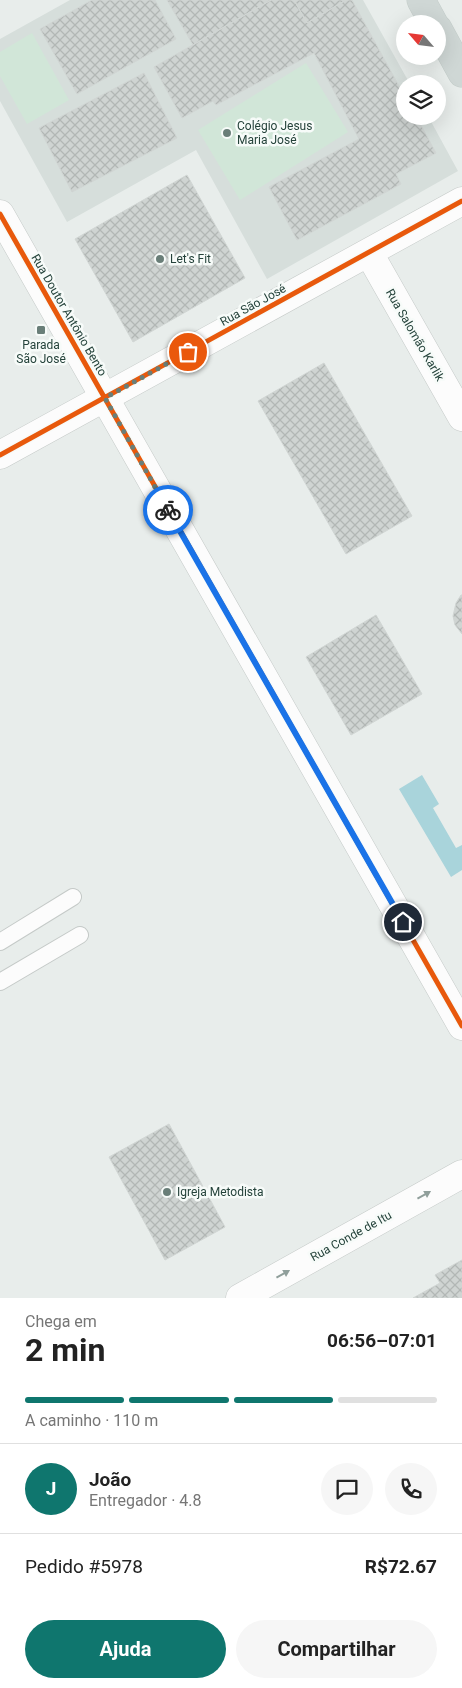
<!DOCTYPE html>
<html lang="pt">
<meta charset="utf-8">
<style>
:root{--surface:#fff;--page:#f6f6f6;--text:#222;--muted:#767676;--line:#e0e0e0;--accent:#0f766e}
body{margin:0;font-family:Roboto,sans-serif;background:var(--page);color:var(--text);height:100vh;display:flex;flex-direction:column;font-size:19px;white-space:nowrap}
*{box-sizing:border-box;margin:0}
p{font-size:16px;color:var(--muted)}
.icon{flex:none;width:28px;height:28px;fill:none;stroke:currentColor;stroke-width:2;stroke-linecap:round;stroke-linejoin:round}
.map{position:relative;height:1298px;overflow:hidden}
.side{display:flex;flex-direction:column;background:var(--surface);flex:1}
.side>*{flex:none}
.needle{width:32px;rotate:298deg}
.fabs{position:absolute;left:396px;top:15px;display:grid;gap:10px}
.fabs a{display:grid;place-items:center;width:50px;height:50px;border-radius:50%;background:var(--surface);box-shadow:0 5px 20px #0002;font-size:25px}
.pin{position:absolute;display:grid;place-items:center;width:42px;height:42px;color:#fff;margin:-21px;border:2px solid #fff;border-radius:50%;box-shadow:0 1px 5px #0007}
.courier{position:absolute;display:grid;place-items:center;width:50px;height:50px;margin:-25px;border:4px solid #1a73e8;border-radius:50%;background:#fff;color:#222;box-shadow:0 1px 6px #0007}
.headline em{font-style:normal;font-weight:700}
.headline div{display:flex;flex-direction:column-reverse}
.headline{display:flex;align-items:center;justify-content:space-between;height:85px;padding:0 25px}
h1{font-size:32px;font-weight:700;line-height:38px}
.bar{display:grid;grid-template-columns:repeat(4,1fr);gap:8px 5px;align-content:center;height:60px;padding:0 25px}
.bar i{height:6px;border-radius:4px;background:var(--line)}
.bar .selected{background:var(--accent)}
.bar p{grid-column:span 4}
.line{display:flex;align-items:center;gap:12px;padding:0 25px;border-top:1px solid var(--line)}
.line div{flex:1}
.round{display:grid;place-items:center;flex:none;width:52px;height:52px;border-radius:26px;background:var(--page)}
.primary-button{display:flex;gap:10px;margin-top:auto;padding:10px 25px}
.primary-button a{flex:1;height:58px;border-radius:30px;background:var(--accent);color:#fff;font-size:20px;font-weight:700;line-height:58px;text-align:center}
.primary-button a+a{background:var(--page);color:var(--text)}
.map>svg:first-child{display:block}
.built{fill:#d6dedb}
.park{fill:#d1e6d8}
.water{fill:#a9d4db}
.building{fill:url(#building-cross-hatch);stroke:#d1d6d4}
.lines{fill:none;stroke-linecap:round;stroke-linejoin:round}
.service-casing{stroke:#c5cac8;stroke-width:18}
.minor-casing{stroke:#c5cac8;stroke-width:29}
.tertiary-casing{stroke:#c5cac8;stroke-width:29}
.primary-casing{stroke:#c3ccc9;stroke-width:29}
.service{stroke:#fcfcfc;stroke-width:16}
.minor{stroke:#fcfcfc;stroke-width:28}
.tertiary{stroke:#fcfcfc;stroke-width:28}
.primary{stroke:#cfd7d5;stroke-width:28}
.cycleway-casing{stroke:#f7fbf9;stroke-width:8}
.cycleway{stroke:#e8590c;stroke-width:5}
.oneway{fill:#909f9b}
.done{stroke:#697e78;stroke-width:5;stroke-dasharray:0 9}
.route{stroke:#1a73e8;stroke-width:6}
.poi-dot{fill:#697e78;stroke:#f7fbf9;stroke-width:2}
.labels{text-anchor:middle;stroke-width:5;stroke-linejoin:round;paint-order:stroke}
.poi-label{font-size:12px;fill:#24423a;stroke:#f7fbf9;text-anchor:start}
.street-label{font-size:12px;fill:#24423a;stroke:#f7fbf9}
</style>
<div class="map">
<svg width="462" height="1298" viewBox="0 0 462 1298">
<defs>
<pattern id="building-cross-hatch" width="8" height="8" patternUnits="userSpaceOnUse" patternTransform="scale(1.25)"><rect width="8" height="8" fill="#cfd4d2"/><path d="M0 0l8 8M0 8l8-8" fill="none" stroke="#b2b7b5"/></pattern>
</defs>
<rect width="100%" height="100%" fill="#e8edeb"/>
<!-- built -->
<path class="built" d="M 70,0 L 363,0 L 410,84 L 405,84 L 405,116 L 428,116 L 458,171 L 267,279 L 196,150 L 67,222 L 0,101 L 0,39 Z"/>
<!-- park -->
<path class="park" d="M 32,33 L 69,100 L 27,124 L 0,76 L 0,52 Z
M 306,63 L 348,132 L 240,200 L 198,130 Z"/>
<!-- water -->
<path class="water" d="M 422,775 L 439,804 L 433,808 L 456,848 L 462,845 L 462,870 L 451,877 L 399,789 Z"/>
<!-- building -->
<path class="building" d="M 92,0 L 155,0 L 176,39 L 77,94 L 40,29 Z
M 167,0 L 271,0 L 193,45 Z
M 271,0 L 294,0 L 307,23 L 346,0 L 352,0 L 405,97 L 405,116 L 416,116 L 436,153 L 396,174 L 401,184 L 297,240 L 269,187 L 359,139 L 314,53 L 216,105 L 213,101 L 182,118 L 154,67 Z
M 294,0 L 346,0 L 307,23 Z
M 144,73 L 177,138 L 72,192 L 39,128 Z
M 187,175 L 245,278 L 133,342 L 75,239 Z
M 324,363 L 412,516 L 346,554 L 258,401 Z
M 461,595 L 462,595 L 462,634 L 455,625 L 453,616 L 456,603 Z
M 376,615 L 422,694 L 351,735 L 306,657 Z
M 169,1124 L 225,1227 L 165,1260 L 109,1157 Z
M 462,1260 L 462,1298 L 413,1298 L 440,1283 L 435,1275 Z"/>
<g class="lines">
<defs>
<path id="service" d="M 0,942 L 73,897
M 0,982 L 80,935"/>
<path id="minor" d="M 369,253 L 462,417
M 0,455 L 462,201
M 240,1298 L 462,1174"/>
<path id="tertiary" d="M 0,214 L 462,1026"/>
<path id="primary" d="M 421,0 L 434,24
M 438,29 L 462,73"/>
</defs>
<!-- service casing -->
<use href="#service" class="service-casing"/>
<!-- minor casing -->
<use href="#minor" class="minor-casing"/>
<!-- tertiary casing -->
<use href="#tertiary" class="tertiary-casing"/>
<!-- primary casing -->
<use href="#primary" class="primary-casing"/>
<!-- service -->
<use href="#service" class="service"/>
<!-- minor -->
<use href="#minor" class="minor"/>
<!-- tertiary -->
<use href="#tertiary" class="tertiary"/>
<!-- primary -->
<use href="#primary" class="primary"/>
<defs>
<path id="cycleway" d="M 0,214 L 462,1026
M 0,455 L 462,201"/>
</defs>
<!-- cycleway casing -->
<use href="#cycleway" class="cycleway-casing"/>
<!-- cycleway -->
<use href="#cycleway" class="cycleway"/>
</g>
<!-- one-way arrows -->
<defs><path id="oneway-solid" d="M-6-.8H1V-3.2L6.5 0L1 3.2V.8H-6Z" transform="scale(1.25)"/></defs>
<g class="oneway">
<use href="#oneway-solid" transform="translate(424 1195) rotate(-29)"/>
<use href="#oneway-solid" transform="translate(283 1274) rotate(-29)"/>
</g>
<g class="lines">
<!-- done -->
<path class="done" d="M 168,510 L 105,398 L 188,352"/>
<!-- route -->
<path class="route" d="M 168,510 L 403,922"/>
</g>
<!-- markers -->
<g class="poi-dot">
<circle cx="227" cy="133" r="5"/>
<circle cx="160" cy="259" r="5"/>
<rect x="36" y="325" width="10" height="10" rx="2.5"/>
<circle cx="167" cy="1192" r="5"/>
</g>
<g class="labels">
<!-- poi labels -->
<g class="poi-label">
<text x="237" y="130">Colégio Jesus<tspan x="237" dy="14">Maria José</tspan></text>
<text x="170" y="263">Let's Fit</text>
<text x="41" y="349" text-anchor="middle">Parada<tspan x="41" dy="14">São José</tspan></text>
<text x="177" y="1196">Igreja Metodista</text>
</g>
<!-- street labels -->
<g class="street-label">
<text transform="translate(253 305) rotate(-29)" y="4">Rua São José</text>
<text transform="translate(69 315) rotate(60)" y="4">Rua Doutor Antônio Bento</text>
<text transform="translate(415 335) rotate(60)" y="4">Rua Salomão Karlik</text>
<text transform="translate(351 1236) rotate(-29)" y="4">Rua Conde de Itu</text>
</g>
</g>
</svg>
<div class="fabs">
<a><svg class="needle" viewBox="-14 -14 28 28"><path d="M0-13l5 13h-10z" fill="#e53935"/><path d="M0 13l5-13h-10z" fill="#767676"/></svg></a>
<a><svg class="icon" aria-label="layers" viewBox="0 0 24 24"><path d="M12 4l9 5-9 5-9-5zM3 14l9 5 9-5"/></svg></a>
</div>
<div class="pin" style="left:188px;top:352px;background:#ea580c"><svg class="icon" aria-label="bag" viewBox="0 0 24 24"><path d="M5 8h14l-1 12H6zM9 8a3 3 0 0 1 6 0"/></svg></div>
<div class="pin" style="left:403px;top:922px;background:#1f2937"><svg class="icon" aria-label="home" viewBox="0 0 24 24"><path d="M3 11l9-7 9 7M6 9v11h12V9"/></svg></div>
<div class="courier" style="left:168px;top:510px"><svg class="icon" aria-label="bike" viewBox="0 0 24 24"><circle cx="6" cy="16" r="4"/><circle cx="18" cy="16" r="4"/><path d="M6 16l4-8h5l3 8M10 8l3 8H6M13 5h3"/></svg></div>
</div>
<section class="side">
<div class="headline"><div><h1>2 min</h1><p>Chega em</p></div><em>06:56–07:01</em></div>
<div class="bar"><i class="selected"></i><i class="selected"></i><i class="selected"></i><i></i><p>A caminho · 110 m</p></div>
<div class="line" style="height:90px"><b class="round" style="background:var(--accent);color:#fff">J</b><div><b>João</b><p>Entregador · 4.8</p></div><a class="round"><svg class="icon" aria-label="chat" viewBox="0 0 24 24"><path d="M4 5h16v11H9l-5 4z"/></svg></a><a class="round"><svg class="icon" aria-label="phone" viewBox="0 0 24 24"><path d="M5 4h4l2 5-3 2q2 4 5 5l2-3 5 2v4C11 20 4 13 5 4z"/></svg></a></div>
<div class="line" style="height:65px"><div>Pedido #5978</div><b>R$72.67</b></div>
<div class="primary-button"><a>Ajuda</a><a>Compartilhar</a></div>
</section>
